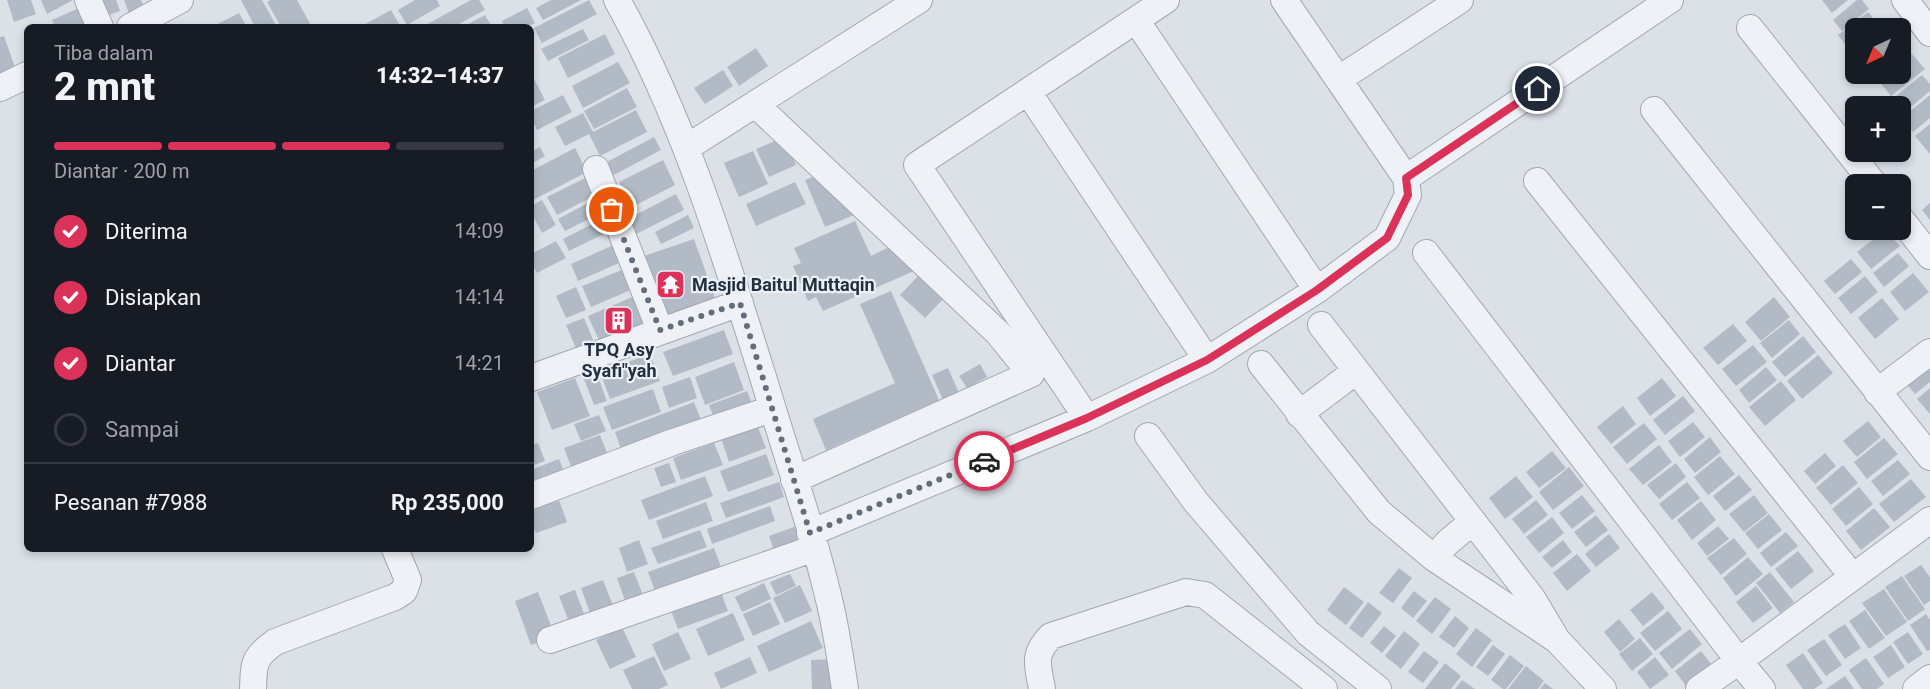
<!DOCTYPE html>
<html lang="id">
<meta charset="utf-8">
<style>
:root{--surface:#171b24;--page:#242831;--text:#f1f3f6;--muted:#9ea1a6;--line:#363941;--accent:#db325a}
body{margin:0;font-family:Roboto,sans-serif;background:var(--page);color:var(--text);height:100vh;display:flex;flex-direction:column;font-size:22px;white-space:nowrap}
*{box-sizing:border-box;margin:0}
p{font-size:20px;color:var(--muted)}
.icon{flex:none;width:33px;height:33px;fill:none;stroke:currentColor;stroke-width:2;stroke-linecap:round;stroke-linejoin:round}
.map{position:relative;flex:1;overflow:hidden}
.drawer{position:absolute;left:24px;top:24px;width:510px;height:528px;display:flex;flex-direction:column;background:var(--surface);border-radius:9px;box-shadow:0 3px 9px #0003}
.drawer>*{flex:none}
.needle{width:39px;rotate:224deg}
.controls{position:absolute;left:1845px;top:18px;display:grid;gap:12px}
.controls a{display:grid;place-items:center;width:66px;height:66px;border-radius:9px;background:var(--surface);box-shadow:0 3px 9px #0003;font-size:30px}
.pin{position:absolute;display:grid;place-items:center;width:51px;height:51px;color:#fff;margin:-26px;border:3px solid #fff;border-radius:50%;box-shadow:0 2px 6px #0007}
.courier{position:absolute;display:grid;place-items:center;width:60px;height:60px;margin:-30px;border:4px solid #db325a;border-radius:50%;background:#fff;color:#222;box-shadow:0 2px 8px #0007}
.summary em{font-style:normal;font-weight:800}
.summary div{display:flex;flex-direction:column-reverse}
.summary{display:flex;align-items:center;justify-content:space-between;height:102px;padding:0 30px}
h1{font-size:39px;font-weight:800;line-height:45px}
.bar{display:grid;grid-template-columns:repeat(4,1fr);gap:9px 6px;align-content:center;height:72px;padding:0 30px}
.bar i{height:8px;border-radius:4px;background:var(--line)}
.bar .selected{background:var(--accent)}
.bar p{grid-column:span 4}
.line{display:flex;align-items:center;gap:15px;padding:0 30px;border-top:2px solid var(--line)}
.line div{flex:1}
ol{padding:0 30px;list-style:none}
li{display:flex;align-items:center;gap:18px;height:66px}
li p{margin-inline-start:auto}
li .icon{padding:6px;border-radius:50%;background:var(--accent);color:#fff;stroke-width:4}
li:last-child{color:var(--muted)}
li i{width:33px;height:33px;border:3px solid var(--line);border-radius:50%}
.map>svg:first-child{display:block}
.building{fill:#b2bbc5}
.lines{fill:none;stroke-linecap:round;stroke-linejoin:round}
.minor-casing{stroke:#a0a8b1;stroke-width:28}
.minor{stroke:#eef1f5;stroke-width:26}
.done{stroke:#646e7a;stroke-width:6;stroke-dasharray:0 10.8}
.route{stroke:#db325a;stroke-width:8}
.labels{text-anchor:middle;stroke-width:4.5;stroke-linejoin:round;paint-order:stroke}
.poi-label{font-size:18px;font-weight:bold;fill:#24303f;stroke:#eaf0f5;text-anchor:start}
</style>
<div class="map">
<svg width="1930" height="689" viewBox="0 0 1930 689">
<rect width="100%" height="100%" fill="#dbe1e7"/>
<!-- building -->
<path class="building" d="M 7,0 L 31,0 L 36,14 L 14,22 Z
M 41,0 L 73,0 L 47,14 Z
M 100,0 L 116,0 L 120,11 L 107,16 Z
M 124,0 L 141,0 L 146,13 L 131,19 Z
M 241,0 L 262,0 L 277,27 L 255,27 Z
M 271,0 L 297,0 L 312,27 L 281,27 L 267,2 Z
M 415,0 L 437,0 L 440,6 L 407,25 L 398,10 Z
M 471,0 L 479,0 L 485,10 L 453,27 L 422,27 Z
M 551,0 L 581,0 L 543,20 L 536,8 Z
M 589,0 L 597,14 L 542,43 L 534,28 Z
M 1822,0 L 1848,0 L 1832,13 Z
M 1857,0 L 1862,0 L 1869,9 L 1842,31 L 1833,20 Z
M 88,4 L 98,27 L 55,27 L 52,20 Z
M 527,8 L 535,23 L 527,27 L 505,27 L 502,21 Z
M 391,10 L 401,27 L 360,27 Z
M 1868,12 L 1879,25 L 1874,28 L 1856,28 L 1856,44 L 1849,49 L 1838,35 Z
M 239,13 L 247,27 L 212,27 Z
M 485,15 L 492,27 L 463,27 Z
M 583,29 L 589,40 L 548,61 L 541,49 Z
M 605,34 L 615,54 L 568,78 L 558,58 Z
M 4,36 L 18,76 L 0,82 L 0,37 Z
M 756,48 L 768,66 L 739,86 L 727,67 Z
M 1911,53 L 1925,69 L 1891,96 L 1878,80 L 1886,74 L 1900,74 L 1900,62 Z
M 618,62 L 630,83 L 583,108 L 572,86 Z
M 723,70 L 733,86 L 705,104 L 694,88 Z
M 1868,74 L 1881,74 L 1873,80 Z
M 1922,75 L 1930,84 L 1930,91 L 1906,111 L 1895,97 Z
M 534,79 L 545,100 L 531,107 L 531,80 Z
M 627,88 L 637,107 L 594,129 L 584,111 Z
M 563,95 L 572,112 L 537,130 L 531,117 L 531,111 Z
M 1930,95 L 1930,118 L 1913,132 L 1902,118 Z
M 636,110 L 647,132 L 600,156 L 589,134 L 565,146 L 555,127 L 583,113 L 593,132 Z
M 1930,124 L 1930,154 L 1915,136 Z
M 654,137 L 661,150 L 612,176 L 605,163 Z
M 784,137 L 796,165 L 769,177 L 756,149 Z
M 540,147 L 545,156 L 531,164 L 531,152 Z
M 575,148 L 587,172 L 533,200 L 531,196 L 531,171 Z
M 753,151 L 768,184 L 739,197 L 724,163 Z
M 663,160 L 675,185 L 632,207 L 619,182 Z
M 823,173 L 859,213 L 825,227 L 805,180 Z
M 585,178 L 594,196 L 557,215 L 547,197 Z
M 795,182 L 806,204 L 756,226 L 746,204 Z
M 676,194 L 684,210 L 630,237 L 622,222 Z
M 601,196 L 608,209 L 565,231 L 558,219 Z
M 542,200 L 556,225 L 542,233 L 531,212 L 531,206 Z
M 1930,203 L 1930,220 L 1922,210 Z
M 688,215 L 694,228 L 661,244 L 655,232 Z
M 608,216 L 614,229 L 569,251 L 563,239 Z
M 855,221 L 871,256 L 891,246 L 914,271 L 823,311 L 816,297 L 808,301 L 793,266 L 801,263 L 794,248 Z
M 1885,230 L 1900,246 L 1871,269 L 1857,252 Z
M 694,239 L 717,304 L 666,321 L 644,256 Z
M 556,241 L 566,258 L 537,273 L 531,262 L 531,254 Z
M 618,243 L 626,260 L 578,281 L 571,264 Z
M 1898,253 L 1909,266 L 1884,287 L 1873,273 Z
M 1851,259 L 1862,272 L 1835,294 L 1824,281 Z
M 624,269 L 633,289 L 591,307 L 582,286 Z
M 1913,273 L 1929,292 L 1905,311 L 1890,292 Z
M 919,275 L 943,299 L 925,318 L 900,295 Z
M 1865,276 L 1878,292 L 1851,314 L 1838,298 Z
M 576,287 L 586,310 L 566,318 L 556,296 Z
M 891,291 L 939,400 L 826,450 L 813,419 L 895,383 L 860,304 Z
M 637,295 L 650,326 L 602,347 L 588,316 Z
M 1774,297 L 1790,317 L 1761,341 L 1745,322 Z
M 1882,298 L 1899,319 L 1875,339 L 1858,318 Z
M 584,318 L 596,347 L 579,355 L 566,325 Z
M 1789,320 L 1800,334 L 1772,358 L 1760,343 Z
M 1733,324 L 1747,341 L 1718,365 L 1703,348 Z
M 724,330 L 733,354 L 673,376 L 663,352 Z
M 1803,336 L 1816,352 L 1785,377 L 1772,362 Z
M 1753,345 L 1767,362 L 1736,386 L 1722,369 Z
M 650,354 L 660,381 L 610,399 L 600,372 Z
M 1818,355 L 1833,373 L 1802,399 L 1787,381 Z
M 734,362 L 744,390 L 705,405 L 695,377 Z
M 1922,362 L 1930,371 L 1930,382 L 1915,394 L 1902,379 Z
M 980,364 L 987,377 L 967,388 L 959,376 Z
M 1766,367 L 1777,380 L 1749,403 L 1739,390 Z
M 948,368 L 959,393 L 943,400 L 932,375 Z
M 597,374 L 607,401 L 594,405 L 584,379 Z
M 690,377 L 697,398 L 669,408 L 662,387 Z
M 575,378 L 590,416 L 552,430 L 537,392 Z
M 1662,378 L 1676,396 L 1650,416 L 1637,398 Z
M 1781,381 L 1796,400 L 1765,426 L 1749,407 Z
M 1930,388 L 1930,414 L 1917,399 Z
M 653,389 L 661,412 L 612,430 L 603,407 Z
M 747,391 L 754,409 L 716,423 L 709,405 Z
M 1683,396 L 1695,411 L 1665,435 L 1653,420 Z
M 694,402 L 704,428 L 624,458 L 615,432 Z
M 1623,406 L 1636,424 L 1611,444 L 1597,427 Z
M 599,415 L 606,431 L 581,441 L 574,424 Z
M 1868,421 L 1881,437 L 1857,457 L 1843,441 Z
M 756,422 L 766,448 L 729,462 L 720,435 Z
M 1693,422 L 1705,437 L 1680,457 L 1668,441 Z
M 1644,423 L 1657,439 L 1627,464 L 1613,447 Z
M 600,435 L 611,463 L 575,477 L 564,448 Z
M 1710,437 L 1721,452 L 1695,473 L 1684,459 Z
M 1884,438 L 1898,454 L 1867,479 L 1854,462 Z
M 538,443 L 545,461 L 531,466 L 531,445 Z
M 714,443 L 723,465 L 681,480 L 673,458 Z
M 1659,445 L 1672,462 L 1643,485 L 1629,469 Z
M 1552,451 L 1566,468 L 1539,488 L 1526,472 Z
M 1825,453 L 1836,466 L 1815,484 L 1804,471 Z
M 766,454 L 774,475 L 728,492 L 720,471 Z
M 1720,456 L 1735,474 L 1708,495 L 1694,477 Z
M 559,459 L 567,479 L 531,493 L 531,470 Z
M 1898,460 L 1910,474 L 1883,496 L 1871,481 Z
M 669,463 L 676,482 L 661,487 L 654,468 Z
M 1676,463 L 1686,477 L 1659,499 L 1647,485 Z
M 1843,465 L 1858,483 L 1831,505 L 1816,488 Z
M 1569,467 L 1584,486 L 1553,510 L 1539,492 Z
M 1739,475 L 1752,490 L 1725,511 L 1713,496 Z
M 705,476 L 713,496 L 649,520 L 641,500 Z
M 1516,476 L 1533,497 L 1505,519 L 1489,498 Z
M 1911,479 L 1926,497 L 1894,522 L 1879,504 Z
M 779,482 L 784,497 L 726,518 L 720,503 Z
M 1687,482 L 1700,498 L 1672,520 L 1659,504 Z
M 1859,487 L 1873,504 L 1846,526 L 1832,509 Z
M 557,495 L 567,522 L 536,533 L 531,520 L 531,505 Z
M 1582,495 L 1595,511 L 1572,529 L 1559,513 Z
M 1754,495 L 1768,513 L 1744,532 L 1729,514 Z
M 1536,500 L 1548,515 L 1524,534 L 1512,519 Z
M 1701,501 L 1716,520 L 1692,540 L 1677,520 Z
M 706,502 L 713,521 L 663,539 L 656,521 Z
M 770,506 L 775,521 L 712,544 L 707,529 Z
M 1874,508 L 1890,527 L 1861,550 L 1846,531 Z
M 1769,514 L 1782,530 L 1758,549 L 1745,533 Z
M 1596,515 L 1608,530 L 1586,547 L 1574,532 Z
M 1552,517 L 1564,533 L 1539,553 L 1526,537 Z
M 797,526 L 804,543 L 775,553 L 769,536 Z
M 1718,526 L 1729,539 L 1707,556 L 1697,543 Z
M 700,530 L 707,547 L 658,564 L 651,548 Z
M 1786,532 L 1798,546 L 1771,567 L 1760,553 Z
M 1609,534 L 1620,548 L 1596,567 L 1585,554 Z
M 1734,538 L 1747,554 L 1721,575 L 1707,558 Z
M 639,540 L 648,564 L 627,572 L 619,548 Z
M 1563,540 L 1572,552 L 1552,568 L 1542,557 Z
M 714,548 L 724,575 L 658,599 L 648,572 Z
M 1798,551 L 1814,571 L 1791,589 L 1775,569 Z
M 1577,554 L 1591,571 L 1567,591 L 1553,573 Z
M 1748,557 L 1763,574 L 1736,596 L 1723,578 Z
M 1921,565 L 1930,577 L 1930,601 L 1924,605 L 1904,576 Z
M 1399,568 L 1412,578 L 1393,603 L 1379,593 Z
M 634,572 L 646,603 L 628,609 L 617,578 Z
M 1770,572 L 1794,602 L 1780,613 L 1756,583 Z
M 790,574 L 796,586 L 776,595 L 770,582 Z
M 1902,576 L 1925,609 L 1908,621 L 1885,587 Z
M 603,580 L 616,613 L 593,621 L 581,588 Z
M 764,583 L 771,599 L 742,612 L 735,597 Z
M 800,585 L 812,611 L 785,623 L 773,598 Z
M 1756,586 L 1773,608 L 1753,623 L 1736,602 Z
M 1344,587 L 1364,602 L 1346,625 L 1327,610 Z
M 1884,589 L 1907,622 L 1886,636 L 1862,603 Z
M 575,590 L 588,624 L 572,630 L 559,596 Z
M 720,590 L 728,611 L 678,629 L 670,608 Z
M 1414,591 L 1427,601 L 1413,618 L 1401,608 Z
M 538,592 L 555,636 L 531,645 L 515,601 Z
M 1652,592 L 1665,608 L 1643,626 L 1630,610 Z
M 1435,597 L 1451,609 L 1432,634 L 1416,621 Z
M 770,602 L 780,624 L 753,636 L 743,614 Z
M 1368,602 L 1382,613 L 1362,638 L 1349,628 Z
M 1865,610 L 1885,638 L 1869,649 L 1849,621 Z
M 1668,611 L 1682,629 L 1655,651 L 1640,633 Z
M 733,613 L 745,640 L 708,656 L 696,629 Z
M 1926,614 L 1930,620 L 1930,650 L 1927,651 L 1910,625 Z
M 1455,616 L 1469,628 L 1454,648 L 1439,637 Z
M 1619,619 L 1635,639 L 1620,652 L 1604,632 Z
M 811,621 L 823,648 L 769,672 L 757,646 Z
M 1845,624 L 1861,648 L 1845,659 L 1828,635 Z
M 1384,626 L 1396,636 L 1382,653 L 1370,643 Z
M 622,627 L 636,657 L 610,669 L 596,640 Z
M 1476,628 L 1492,640 L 1472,667 L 1456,654 Z
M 1690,629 L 1702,644 L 1672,669 L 1659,653 Z
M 1404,631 L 1420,644 L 1401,669 L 1385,656 Z
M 678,632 L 691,659 L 664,671 L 652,644 Z
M 1908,632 L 1923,654 L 1908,664 L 1893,642 Z
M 1640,638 L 1653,654 L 1632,671 L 1619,654 Z
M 1824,639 L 1842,665 L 1826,676 L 1807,650 Z
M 1493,645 L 1505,654 L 1488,676 L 1476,667 Z
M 1891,645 L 1905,667 L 1888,678 L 1873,657 Z
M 1424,651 L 1439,662 L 1423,683 L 1408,672 Z
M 1701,651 L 1712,665 L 1686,686 L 1675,671 Z
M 1803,653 L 1823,683 L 1814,689 L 1803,689 L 1786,665 Z
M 1510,655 L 1524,666 L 1506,689 L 1503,689 L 1491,680 Z
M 654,656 L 668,685 L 659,689 L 632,689 L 623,670 Z
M 750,657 L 757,673 L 721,689 L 714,673 Z
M 1655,657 L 1669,675 L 1650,689 L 1637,672 Z
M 1866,658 L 1884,684 L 1877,689 L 1862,689 L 1849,670 Z
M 832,659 L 832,689 L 812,689 L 811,660 Z
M 1445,663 L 1461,676 L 1451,689 L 1425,689 Z
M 1526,666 L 1544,681 L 1538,689 L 1508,689 Z
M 1845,676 L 1854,689 L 1826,689 Z
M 1462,680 L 1475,689 L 1455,689 Z
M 1545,683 L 1553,689 L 1540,689 Z"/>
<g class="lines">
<defs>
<path id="minor" d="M 88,0 L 100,27
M 617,0 C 683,118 723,249 763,377 C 786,454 813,530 831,608 C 837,635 841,662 845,689
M 1284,0 L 1406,178
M 1905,0 L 1930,33
M 1136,20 L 1317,290
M 130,27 L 180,0
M 1750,28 L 1874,184
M 1339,79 L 1460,0
M 0,88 L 27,75
M 1028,92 L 1207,360
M 755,104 L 998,333 L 1031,374 L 794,480
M 1654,110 L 1930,457
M 686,148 L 919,0
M 596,169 L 660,330
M 1537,181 L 1853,577
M 1900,218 L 1930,256
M 1426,253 L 1739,661 L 1930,520
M 1321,325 L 1532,598 L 1557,640
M 1261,364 L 1379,512 L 1434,558
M 531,378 L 740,303
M 1877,392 L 1930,352
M 1299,414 L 1356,371
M 1087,418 L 917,165 L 1166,0
M 1148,436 L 1196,502 L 1308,633 L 1378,689
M 531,496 L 673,442 L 772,409
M 1472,522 L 1447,543 L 1434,558 L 1557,640 L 1603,689
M 810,533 L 1087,418 L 1207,360 L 1317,290 L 1387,238 L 1408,195 L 1406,178 L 1670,0
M 550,640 L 815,548
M 253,689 C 254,663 253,658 275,642 L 395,597 L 404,591 L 408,580 L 395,549
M 1042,689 C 1038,665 1032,655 1051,636 L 1186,592 L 1205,595 L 1324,689
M 1699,689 L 1739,661 L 1762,689
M 1916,689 L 1930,678"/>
</defs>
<!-- minor casing -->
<use href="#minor" class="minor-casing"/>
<!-- minor -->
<use href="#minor" class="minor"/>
</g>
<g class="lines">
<!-- done -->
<path class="done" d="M 612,210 L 660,330 L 740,303 L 810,533 L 984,461"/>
<!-- route -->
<path class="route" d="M 984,461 L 1087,418 L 1207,360 L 1317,290 L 1387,238 L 1408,195 L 1406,178 L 1538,89"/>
</g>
<!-- icons -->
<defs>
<symbol id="temple-square" viewBox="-11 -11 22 22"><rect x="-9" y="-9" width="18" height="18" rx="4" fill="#db325a" stroke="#eaf0f5"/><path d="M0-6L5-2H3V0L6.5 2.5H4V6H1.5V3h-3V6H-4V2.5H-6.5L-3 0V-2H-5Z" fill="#fff"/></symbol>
<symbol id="building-square" viewBox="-11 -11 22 22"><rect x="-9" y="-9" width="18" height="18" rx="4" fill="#db325a" stroke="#eaf0f5"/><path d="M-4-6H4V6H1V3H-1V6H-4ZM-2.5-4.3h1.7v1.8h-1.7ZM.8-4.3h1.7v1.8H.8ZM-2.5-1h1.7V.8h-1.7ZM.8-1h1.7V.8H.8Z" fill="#fff"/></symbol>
</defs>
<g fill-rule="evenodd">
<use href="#temple-square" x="654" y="268" width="33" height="33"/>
<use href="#building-square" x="602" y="304" width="33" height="33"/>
</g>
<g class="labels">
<!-- poi labels -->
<g class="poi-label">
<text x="692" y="291">Masjid Baitul Muttaqin</text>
<text x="619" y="356" text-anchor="middle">TPQ Asy<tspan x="619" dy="21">Syafi"yah</tspan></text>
</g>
</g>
</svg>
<div class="controls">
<a><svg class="needle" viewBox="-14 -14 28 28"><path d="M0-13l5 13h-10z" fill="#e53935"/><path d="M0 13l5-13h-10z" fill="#9ea1a6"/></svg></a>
<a>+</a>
<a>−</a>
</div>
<div class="pin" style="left:612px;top:210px;background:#ea580c"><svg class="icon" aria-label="bag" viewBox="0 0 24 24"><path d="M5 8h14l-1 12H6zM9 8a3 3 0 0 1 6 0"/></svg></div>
<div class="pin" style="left:1538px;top:89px;background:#1f2937"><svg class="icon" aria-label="home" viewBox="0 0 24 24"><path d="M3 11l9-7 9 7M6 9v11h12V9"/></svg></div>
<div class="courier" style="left:984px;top:461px"><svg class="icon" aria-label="car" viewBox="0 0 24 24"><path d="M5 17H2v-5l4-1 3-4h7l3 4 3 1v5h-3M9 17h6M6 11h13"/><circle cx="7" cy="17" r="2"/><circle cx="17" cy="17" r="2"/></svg></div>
<section class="drawer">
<div class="summary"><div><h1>2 mnt</h1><p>Tiba dalam</p></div><em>14:32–14:37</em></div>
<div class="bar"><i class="selected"></i><i class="selected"></i><i class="selected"></i><i></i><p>Diantar · 200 m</p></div>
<ol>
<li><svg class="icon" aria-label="check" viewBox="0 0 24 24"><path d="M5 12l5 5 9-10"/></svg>Diterima<p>14:09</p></li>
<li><svg class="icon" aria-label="check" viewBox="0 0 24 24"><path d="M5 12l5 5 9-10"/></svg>Disiapkan<p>14:14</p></li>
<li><svg class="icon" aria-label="check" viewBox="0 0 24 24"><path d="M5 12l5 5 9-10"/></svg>Diantar<p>14:21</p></li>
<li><i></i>Sampai</li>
</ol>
<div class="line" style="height:78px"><div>Pesanan #7988</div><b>Rp 235,000</b></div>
</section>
</div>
